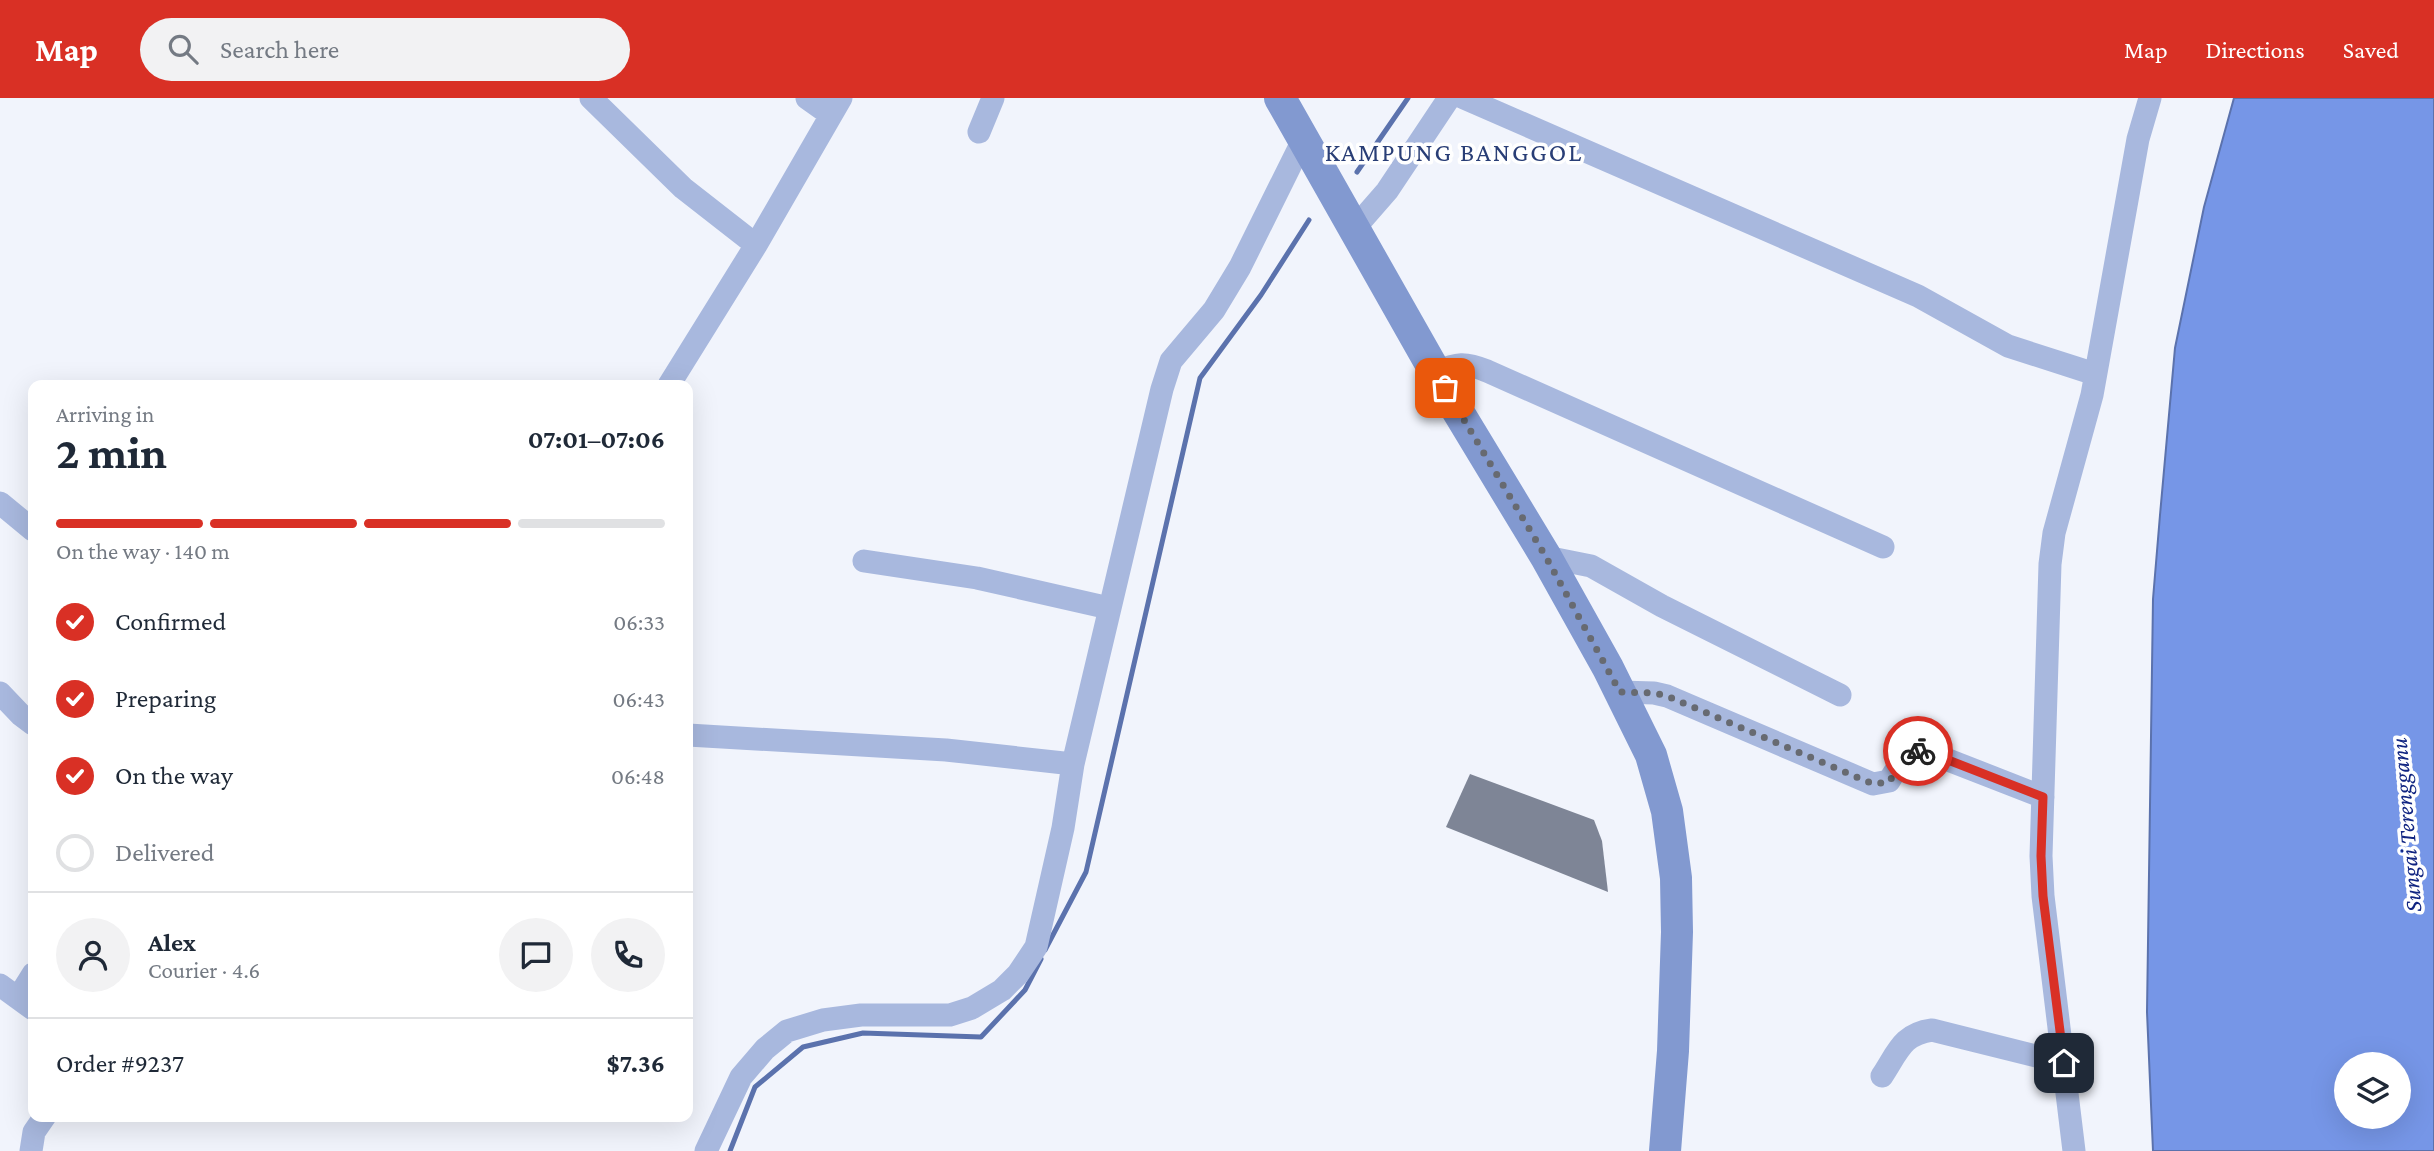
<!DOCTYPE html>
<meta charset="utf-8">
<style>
:root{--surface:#fff;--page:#f2f2f3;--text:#1f2937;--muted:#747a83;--line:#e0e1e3;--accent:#d93025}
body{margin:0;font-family:"Crimson Pro",serif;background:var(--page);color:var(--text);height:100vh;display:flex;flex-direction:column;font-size:26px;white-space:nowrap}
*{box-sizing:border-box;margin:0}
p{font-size:23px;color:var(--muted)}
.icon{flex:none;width:38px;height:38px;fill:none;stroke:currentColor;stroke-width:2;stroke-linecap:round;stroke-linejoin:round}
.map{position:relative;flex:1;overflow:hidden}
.sheet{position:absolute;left:28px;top:282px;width:665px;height:742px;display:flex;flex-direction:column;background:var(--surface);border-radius:14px;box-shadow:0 7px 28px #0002}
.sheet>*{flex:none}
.tools{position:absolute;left:2334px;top:954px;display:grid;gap:14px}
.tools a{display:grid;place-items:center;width:77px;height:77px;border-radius:50%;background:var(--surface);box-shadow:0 7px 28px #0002;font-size:35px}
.pin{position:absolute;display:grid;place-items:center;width:60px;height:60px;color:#fff;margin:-30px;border-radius:14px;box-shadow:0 4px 10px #0006}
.courier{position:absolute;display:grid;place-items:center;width:70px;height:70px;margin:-35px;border:5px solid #d93025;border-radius:50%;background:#fff;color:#222;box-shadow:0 2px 9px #0007}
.overview em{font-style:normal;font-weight:700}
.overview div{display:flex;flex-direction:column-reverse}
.overview{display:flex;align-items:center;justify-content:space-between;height:119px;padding:0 28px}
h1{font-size:46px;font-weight:700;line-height:52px}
.bar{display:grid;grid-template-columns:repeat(4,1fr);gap:10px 7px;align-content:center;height:84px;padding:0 28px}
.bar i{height:9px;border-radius:5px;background:var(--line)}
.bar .on{background:var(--accent)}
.bar p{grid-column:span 4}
.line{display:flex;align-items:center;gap:18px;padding:0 28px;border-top:2px solid var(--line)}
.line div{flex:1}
.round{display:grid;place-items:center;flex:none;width:74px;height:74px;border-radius:37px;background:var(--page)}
ol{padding:0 28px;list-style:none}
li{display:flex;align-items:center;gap:21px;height:77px}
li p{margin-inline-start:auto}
li .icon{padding:7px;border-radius:50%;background:var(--accent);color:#fff;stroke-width:4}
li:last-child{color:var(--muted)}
li i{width:38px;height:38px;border:4px solid var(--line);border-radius:50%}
header{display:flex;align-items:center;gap:42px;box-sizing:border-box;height:98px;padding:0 35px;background:var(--accent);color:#fff}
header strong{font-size:33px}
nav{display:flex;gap:38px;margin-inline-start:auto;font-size:24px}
.search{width:490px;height:63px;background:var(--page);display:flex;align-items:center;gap:18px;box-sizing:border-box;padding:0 24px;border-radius:38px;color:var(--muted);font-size:26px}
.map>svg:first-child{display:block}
.water{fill:#7696e7;stroke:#5b72ad;stroke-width:2;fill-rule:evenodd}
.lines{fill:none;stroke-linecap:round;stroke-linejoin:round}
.stream{stroke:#5b72ad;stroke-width:5}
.building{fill:#7e8596}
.street{stroke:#a8b8de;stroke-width:23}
.secondary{stroke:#8299d0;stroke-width:32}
.done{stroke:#676a71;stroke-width:7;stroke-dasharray:0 12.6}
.route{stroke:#d93025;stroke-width:9}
.labels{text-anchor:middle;stroke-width:7;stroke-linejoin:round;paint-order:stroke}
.water-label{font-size:24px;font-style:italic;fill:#102481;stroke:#fff}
.quarter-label{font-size:26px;letter-spacing:2px;fill:#293e76;stroke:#fff}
</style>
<header>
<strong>Map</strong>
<div class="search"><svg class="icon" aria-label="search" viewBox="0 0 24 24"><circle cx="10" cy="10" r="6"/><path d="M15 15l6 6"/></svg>Search here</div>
<nav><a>Map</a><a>Directions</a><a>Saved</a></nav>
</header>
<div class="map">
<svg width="2434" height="1053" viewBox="0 0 2434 1053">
<rect width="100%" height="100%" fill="#f1f4fc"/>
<!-- water -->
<path class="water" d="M 2234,0 L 2434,0 L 2434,1053 L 2153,1053 L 2147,914 L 2153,501 L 2160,417 L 2175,250 L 2204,109 ZM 2347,966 L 2399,966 L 2399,1018 L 2347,1018 Z"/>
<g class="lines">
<!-- stream -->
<path class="stream" d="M 1357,74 L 1408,0
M 1045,852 L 1086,774 L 1200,280 L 1261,197 L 1309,122
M 730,1053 L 755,989 L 803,949 L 863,935 L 981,939 L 1025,892 L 1041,861"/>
</g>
<!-- building -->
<path class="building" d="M 1470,676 L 1594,722 L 1602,743 L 1608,794 L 1446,729 Z"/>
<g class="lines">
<!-- street -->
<path class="street" d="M 591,0 L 683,90 L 756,147
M 807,0 L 831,17
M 1464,0 L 1918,198 L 2008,248 L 2095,276
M 979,34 L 993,0
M 1353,132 L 1387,93 L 1449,0
M 1436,274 C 1457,265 1465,264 1487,273 L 1883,449
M 669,287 L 756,147 L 841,0
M 0,405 L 33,432
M 1546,459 L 1591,468 L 1662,508 L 1840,597
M 864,463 L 977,480 L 1109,510
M 1620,594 L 1654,595 L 1667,598 L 1873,686 L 1889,683 C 1899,668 1904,653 1925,653 L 2043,699
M 0,595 L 21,617 L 33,626
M 688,637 L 946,652 L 1073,666
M 0,887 L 33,911
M 18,900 L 33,876
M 1882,978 C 1898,954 1902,936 1932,932 L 2064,965
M 31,1053 L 34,1034 L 45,1018
M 706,1053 L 741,979 L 765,951 L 787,933 L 823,922 L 861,917 L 950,917 L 972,910 L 1002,892 L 1018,876 L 1036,849 L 1063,730 L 1073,666 L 1162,291 L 1171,263 L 1214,212 L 1240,169 L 1303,42
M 2074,1053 L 2043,798 L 2041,758 L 2050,466 L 2054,435 L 2092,297 L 2138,41 L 2150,0"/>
<!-- secondary -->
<path class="secondary" d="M 1280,0 L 1454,307 L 1546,459 L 1608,570 L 1651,657 L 1667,713 L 1676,780 L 1677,834 L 1673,953 L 1665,1053"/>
</g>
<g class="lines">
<!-- done -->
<path class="done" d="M 1445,290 L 1546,459 L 1620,594 L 1654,595 L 1667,598 L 1873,686 L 1889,684 L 1906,657 L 1918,653"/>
<!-- route -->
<path class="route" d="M 1918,653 L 1925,653 L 2043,699 L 2041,758 L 2043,798 L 2064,965"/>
</g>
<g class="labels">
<!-- water labels -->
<g class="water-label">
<text transform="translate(2406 727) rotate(-95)" y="8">Sungai Terengganu</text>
</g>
<!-- quarter labels -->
<g class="quarter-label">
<text x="1454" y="63">KAMPUNG BANGGOL</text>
</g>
</g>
</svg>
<div class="tools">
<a><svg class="icon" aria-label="layers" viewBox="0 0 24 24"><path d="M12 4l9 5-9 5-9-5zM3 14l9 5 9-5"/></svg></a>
</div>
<div class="pin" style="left:1445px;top:290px;background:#ea580c"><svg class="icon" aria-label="bag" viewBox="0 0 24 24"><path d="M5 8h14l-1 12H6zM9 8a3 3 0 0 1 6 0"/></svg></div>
<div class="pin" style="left:2064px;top:965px;background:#1f2937"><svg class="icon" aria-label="home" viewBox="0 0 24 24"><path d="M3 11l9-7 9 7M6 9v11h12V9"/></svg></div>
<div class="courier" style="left:1918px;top:653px"><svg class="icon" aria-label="bike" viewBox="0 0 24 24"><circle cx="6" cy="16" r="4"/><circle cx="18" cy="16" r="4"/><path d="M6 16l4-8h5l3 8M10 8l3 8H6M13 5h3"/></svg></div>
<section class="sheet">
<div class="overview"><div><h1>2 min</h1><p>Arriving in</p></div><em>07:01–07:06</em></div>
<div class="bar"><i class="on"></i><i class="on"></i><i class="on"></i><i></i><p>On the way · 140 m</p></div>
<ol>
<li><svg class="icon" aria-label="check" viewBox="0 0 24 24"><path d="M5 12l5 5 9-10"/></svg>Confirmed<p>06:33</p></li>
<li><svg class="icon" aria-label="check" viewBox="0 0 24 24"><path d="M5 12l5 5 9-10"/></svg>Preparing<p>06:43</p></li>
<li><svg class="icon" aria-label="check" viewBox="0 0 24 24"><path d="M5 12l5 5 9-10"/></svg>On the way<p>06:48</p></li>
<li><i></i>Delivered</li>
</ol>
<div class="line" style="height:126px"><a class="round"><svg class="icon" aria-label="person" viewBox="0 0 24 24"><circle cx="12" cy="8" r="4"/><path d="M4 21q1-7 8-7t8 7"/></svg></a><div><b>Alex</b><p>Courier · 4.6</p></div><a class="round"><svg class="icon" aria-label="chat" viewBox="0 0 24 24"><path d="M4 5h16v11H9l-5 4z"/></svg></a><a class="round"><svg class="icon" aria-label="phone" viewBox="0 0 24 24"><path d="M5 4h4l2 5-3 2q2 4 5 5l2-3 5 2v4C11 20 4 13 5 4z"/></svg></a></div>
<div class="line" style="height:91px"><div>Order #9237</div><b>$7.36</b></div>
</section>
</div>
